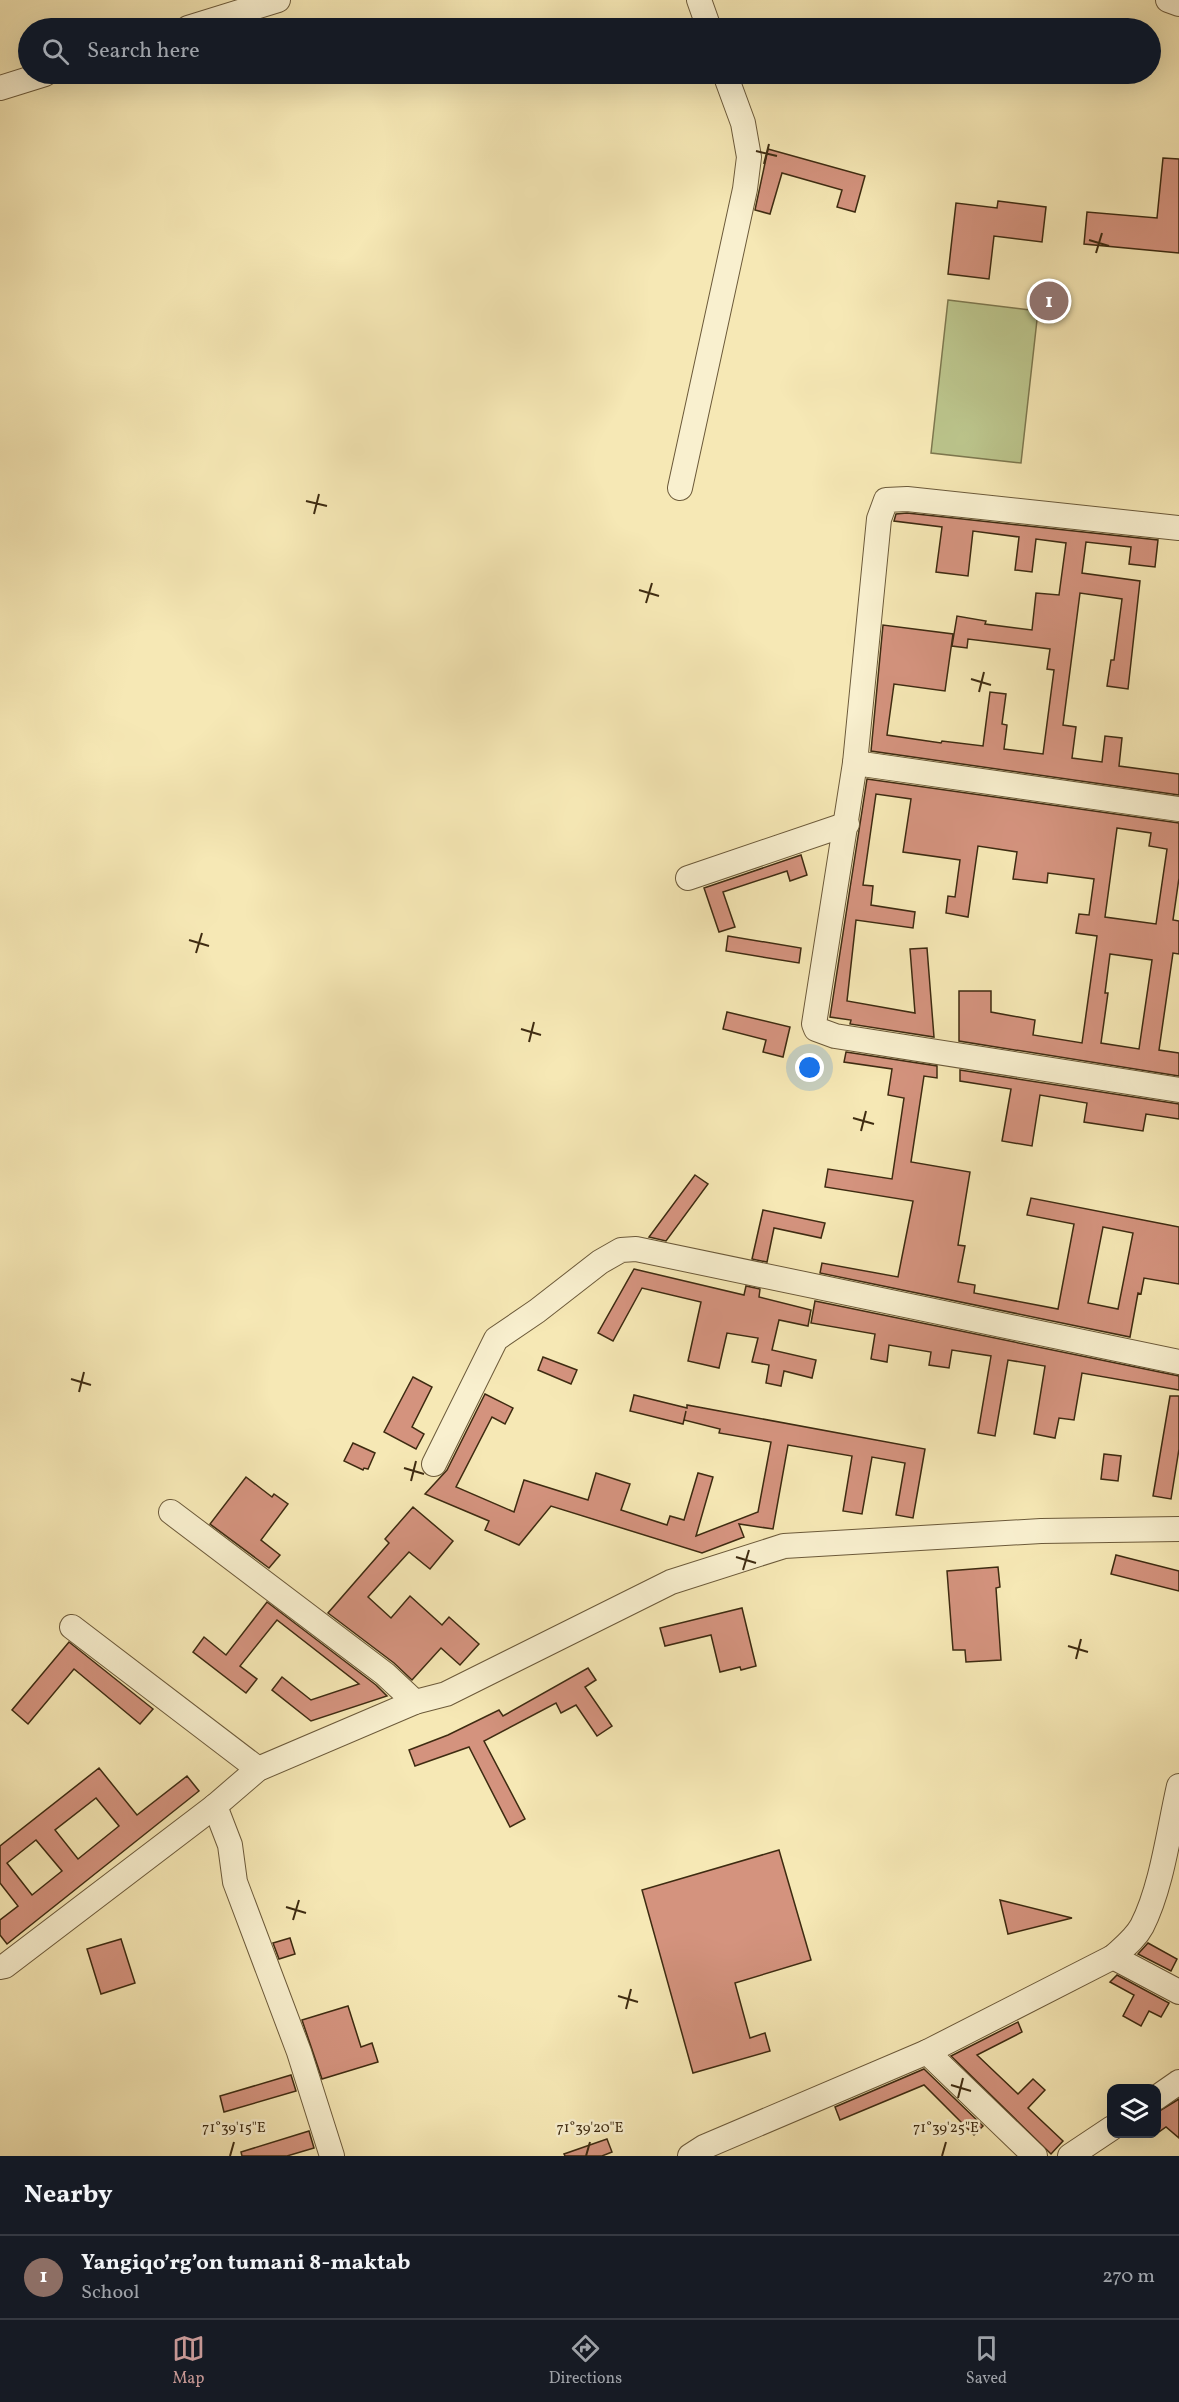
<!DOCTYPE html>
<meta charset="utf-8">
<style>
:root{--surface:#171b24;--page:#242831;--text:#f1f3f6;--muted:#9ea1a6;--line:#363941;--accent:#c59692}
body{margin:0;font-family:Vollkorn,serif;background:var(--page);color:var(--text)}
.controls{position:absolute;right:18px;bottom:18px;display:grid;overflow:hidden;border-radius:12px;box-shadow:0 6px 24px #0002}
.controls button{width:54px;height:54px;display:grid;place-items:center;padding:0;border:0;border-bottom:2px solid var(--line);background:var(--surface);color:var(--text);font:30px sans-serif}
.you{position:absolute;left:810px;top:1068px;width:21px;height:21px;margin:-15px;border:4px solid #fff;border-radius:50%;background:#1a73e8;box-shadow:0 0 0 9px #1a73e833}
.badge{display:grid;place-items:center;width:39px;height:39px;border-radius:50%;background:var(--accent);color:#fff;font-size:20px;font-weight:700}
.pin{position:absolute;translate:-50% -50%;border:3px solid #fff;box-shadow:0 2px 6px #0006}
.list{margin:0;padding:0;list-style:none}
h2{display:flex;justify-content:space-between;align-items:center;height:78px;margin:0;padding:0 24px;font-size:26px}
h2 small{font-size:20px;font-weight:400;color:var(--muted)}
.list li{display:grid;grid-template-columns:39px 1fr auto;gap:18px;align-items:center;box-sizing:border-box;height:84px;padding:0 24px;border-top:2px solid var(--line)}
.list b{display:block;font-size:22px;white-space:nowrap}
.list p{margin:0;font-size:20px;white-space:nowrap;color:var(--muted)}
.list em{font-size:20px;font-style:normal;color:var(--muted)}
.icon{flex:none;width:33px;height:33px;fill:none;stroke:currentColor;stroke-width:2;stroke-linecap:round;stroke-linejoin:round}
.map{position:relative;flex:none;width:1179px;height:2156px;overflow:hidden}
.search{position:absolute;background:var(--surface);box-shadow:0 6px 24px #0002;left:18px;right:18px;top:18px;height:66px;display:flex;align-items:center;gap:15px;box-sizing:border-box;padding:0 21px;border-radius:33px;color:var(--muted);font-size:22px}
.sheet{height:162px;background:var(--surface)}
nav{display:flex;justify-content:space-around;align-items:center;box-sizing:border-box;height:84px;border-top:2px solid var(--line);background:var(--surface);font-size:16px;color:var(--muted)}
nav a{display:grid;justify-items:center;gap:3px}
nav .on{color:var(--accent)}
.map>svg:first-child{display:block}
</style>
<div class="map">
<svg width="1179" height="2156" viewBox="0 0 1179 2156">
<rect width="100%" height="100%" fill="#f6e8b5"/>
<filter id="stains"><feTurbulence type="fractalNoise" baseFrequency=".00333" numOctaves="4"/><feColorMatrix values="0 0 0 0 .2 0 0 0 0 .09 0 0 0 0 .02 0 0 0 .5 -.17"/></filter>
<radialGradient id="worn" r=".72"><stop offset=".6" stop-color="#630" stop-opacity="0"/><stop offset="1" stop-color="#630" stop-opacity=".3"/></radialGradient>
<path fill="#bcc68d" stroke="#7d784f" stroke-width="1.5" d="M948 300 1038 311 1021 463 931 453Z"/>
<g fill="#d4937e" stroke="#3e2b11" stroke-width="1.5" fill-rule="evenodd">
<path d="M768 149 865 176 855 212 837 207 842 190 782 173 770 214 755 210Z"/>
<path d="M1163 158 1179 159V253L1084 244 1087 212 1157 218Z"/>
<path d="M998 201 1046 207 1042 242 994 236 989 279 948 274 956 203 997 208Z"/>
<path d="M907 513 1158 540 1155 567 1129 564 1131 547 1086 542 1082 573 1140 581 1128 689 1107 686 1111 660H1114L1122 599 1080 593 1063 725 1076 727 1072 758 1102 762 1105 736 1122 738 1119 766 1179 774V795L871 751 883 625 953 634 945 691 894 684 887 735 941 743 942 741 983 746 990 692 1006 694 1002 724 1007 725 1004 749 1043 754 1054 670 1047 669 1050 649 968 639 967 648 952 646 957 616 986 621 985 624 1032 630 1036 593 1059 595 1066 543 1036 539 1032 572 1015 570 1019 537 973 531 968 576 936 572 942 527 894 521 896 514Z"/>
<path d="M867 779 1179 823V878L1173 920 1179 921V954L1173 953 1159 1050 1179 1053V1076L959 1041V991H991V1012L1035 1020 1033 1035 1082 1043 1097 936 1076 933 1079 914 1089 915 1094 879 1048 873 1047 883 1013 879 1017 852 978 846 968 917 946 913 948 896 955 897 960 860 903 852 911 799 876 794 863 885 873 886 871 905 915 912 913 928 856 920 847 1001 915 1013 910 949 927 948 934 1037 850 1024 851 1020 830 1017ZM1117 828 1151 833 1149 846 1167 849 1156 924 1105 917ZM1110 954 1152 960 1139 1049 1101 1043 1108 993H1105Z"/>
<path d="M801 855 807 875 790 881 787 871 723 892 735 927 719 932 704 888Z"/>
<path d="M728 936 801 948 799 963 726 951Z"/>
<path d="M727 1012 790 1027 783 1057 763 1052 766 1040 723 1029Z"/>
<path d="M846 1052 937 1066V1078L924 1076 911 1162 970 1172 958 1245 965 1246 958 1282 975 1285 974 1293 1058 1309 1074 1224 1027 1215 1031 1198 1179 1227V1284L1144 1278 1141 1294 1138 1293 1130 1337 820 1273 822 1263 898 1277 913 1201 825 1187 828 1169 892 1179 904 1098 888 1095 892 1069 844 1062ZM1103 1227 1133 1233 1118 1309 1088 1303Z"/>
<path d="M960 1070 1179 1104V1119L1146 1114 1143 1131 1084 1122 1087 1103 1040 1095 1032 1146 1002 1141 1011 1089 960 1081Z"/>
<path d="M695 1175 708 1184 666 1241 649 1237Z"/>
<path d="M763 1210 825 1223 821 1238 774 1228 767 1262 752 1259Z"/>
<path d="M634 1269 744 1295 746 1286 760 1289 759 1297 811 1310 808 1326 779 1320 772 1350 816 1360 812 1378 784 1371 781 1386 766 1383 769 1365 752 1362 758 1338 727 1333 719 1368 688 1361 701 1302 642 1288 613 1341 598 1333Z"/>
<path d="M815 1301 1179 1376V1390L1082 1373 1074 1420 1059 1418 1055 1438 1034 1434 1045 1366 1008 1360 995 1436 978 1433 991 1356 952 1350 949 1368 929 1365 931 1352 889 1345 887 1362 871 1359 875 1334 811 1323Z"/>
<path d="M543 1357 577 1370 571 1384 538 1370Z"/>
<path d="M413 1377 432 1387 412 1427 424 1434 416 1449 384 1432Z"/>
<path d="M485 1394 513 1408 505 1424 492 1417 456 1487 514 1512 524 1480 588 1500 596 1473 630 1484 621 1510 667 1525 670 1516 684 1520 698 1473 713 1477 696 1536 758 1512 771 1442 719 1433 720 1429 684 1420 686 1411 683 1424 630 1411 634 1395 687 1408V1405L925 1449 913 1518 896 1515 905 1463 872 1457 862 1514 843 1511 852 1456 788 1445 773 1529 739 1524 744 1537 702 1553 551 1506 519 1545 485 1530 489 1521 425 1494 447 1470Z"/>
<path d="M1170 1396H1179V1449L1171 1499 1153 1496Z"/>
<path d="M353 1443 375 1453 368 1469 364 1468 363 1470 344 1461Z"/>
<path d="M1104 1454 1121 1456 1118 1481 1101 1479Z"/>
<path d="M246 1477 272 1497 274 1494 288 1504 261 1540 280 1555 269 1568 210 1524Z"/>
<path d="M413 1507 453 1541 430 1569 409 1552 368 1597 391 1618 410 1596 442 1625 449 1617 479 1644 460 1665 441 1648 412 1680 394 1663 328 1613 389 1543 385 1539Z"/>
<path d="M1116 1555 1179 1571V1591L1111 1574Z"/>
<path d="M998 1567 1000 1587 996 1588 1001 1660 966 1662 965 1650H953L947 1571Z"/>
<path d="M267 1602 376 1685 387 1696 311 1721 272 1690 282 1677 311 1700 359 1684 277 1620 240 1666 257 1679 246 1693 193 1652 204 1637 226 1655Z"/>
<path d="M742 1608 756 1666 741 1670 740 1667 720 1672 711 1635 665 1646 660 1628Z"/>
<path d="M69 1642 153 1709 140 1724 74 1669 28 1724 12 1710Z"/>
<path d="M588 1668 596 1680 585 1687 612 1726 597 1736 576 1705 561 1713 556 1703 484 1741 525 1819 510 1827 469 1747 415 1766 409 1750 448 1735 499 1710 503 1716Z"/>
<path d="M99 1768 137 1815 187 1776 199 1791 7 1944 0 1935V1920L18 1906 0 1883V1846ZM96 1798 119 1826 78 1859 55 1830ZM36 1840 62 1871 32 1895 7 1863Z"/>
<path d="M779 1850 811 1960 735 1983 750 2038 765 2033 770 2051 693 2073 642 1890Z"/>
<path d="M1000 1900 1072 1918 1008 1934Z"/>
<path d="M290 1938 295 1954 279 1959 273 1943Z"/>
<path d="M121 1939 135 1983 101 1994 87 1949Z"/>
<path d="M1148 1943 1177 1959 1171 1971 1138 1954Z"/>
<path d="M1117 1975 1169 2003 1161 2017 1149 2011 1141 2026 1123 2016 1134 1995 1110 1982Z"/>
<path d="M348 2006 361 2047 372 2043 378 2062 322 2079 302 2020Z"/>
<path d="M1018 2022 1022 2032 977 2055 1018 2094 1033 2079 1045 2090 1028 2108 1063 2141 1051 2154 951 2056Z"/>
<path d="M924 2069 983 2126 974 2135 924 2085 840 2120 835 2107Z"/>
<path d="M291 2075 296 2091 224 2112 220 2096Z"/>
<path d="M1179 2099V2138L1166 2127 1156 2134V2113Z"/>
<path d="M309 2131 314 2148 287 2156H242L241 2152Z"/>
<path d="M607 2139 612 2152 602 2156H565L564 2154Z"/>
</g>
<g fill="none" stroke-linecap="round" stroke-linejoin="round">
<g stroke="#6c5a3a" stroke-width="26">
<g id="minor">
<path d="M699 0 709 28"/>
<path d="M1168 0 1179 4"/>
<path d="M188 28 278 0"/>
<path d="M0 88 45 74"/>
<path d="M680 488 745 189 749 157 743 123 725 74"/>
<path d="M1179 528 907 499 886 500 879 519 855 763 814 1024 816 1029 835 1036 1179 1090"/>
<path d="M855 763 1179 809"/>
<path d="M688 878 847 824"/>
<path d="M434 1464 496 1339 537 1311 600 1262 621 1250 636 1249 1179 1362"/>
<path d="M171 1512 385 1674 415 1702"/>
<path d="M72 1627 258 1769"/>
<path d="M215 1806 230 1845 235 1882 299 2052 332 2156"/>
<path d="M1113 1957 1179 1992"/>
<path d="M0 1967 5 1966 215 1806 258 1769 415 1702 446 1694 671 1582 784 1546 1041 1531 1179 1529"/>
<path d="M927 2052 1035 2156"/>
<path d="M1156 2098 1179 2082"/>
<path d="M690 2156 704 2147 927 2052 1113 1957C1124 1947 1135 1939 1142 1926 1162 1887 1169 1829 1179 1786"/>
<path d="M1070 2156 1112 2128"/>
</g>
</g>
<use href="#minor" stroke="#f9f0cf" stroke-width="24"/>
</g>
<path fill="none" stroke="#3e2b11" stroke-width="2" d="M756 151 777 156M764 164 769 144M1089 240 1109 246M1096 253 1102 233M306 501 327 506M314 514 319 494M639 590 659 596M646 603 652 583M971 679 991 685M979 692 984 672M189 940 209 946M196 953 202 933M521 1029 541 1035M529 1042 534 1022M853 1118 874 1124M861 1131 866 1111M71 1379 91 1385M79 1392 84 1372M404 1468 424 1474M411 1481 416 1461M736 1557 756 1563M743 1570 749 1550M1068 1646 1088 1652M1076 1659 1081 1639M286 1907 306 1913M293 1920 299 1900M618 1996 638 2002M626 2009 631 1989M951 2085 971 2091M958 2098 963 2078M230 2156 234 2142M586 2156 590 2142M942 2156 946 2142"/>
<g font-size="15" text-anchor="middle" fill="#3e2b11" stroke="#f9f0cf" stroke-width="5" stroke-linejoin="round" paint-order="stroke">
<text x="234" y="2132">71°39'15"E</text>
<text x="590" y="2132">71°39'20"E</text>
<text x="946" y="2132">71°39'25"E</text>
</g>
<rect width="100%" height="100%" filter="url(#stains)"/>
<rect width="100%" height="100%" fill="url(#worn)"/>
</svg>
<div class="controls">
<button><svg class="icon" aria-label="layers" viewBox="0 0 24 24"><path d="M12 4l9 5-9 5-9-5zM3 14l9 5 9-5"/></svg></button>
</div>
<div class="you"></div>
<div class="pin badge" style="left:1049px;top:301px;background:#8d6e63">1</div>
<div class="search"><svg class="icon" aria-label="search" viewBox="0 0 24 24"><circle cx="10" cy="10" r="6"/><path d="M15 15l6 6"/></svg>Search here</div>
</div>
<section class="sheet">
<h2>Nearby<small></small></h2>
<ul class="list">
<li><span class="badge" style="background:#8d6e63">1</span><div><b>Yangiqo’rg’on tumani 8-maktab</b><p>School</p></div><em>270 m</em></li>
</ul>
</section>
<nav>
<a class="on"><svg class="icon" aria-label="map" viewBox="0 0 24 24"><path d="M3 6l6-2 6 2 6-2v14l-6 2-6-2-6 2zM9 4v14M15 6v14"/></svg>Map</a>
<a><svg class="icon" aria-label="directions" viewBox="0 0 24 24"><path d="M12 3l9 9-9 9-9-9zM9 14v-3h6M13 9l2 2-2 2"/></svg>Directions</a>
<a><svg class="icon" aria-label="saved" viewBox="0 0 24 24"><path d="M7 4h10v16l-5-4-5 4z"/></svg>Saved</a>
</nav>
